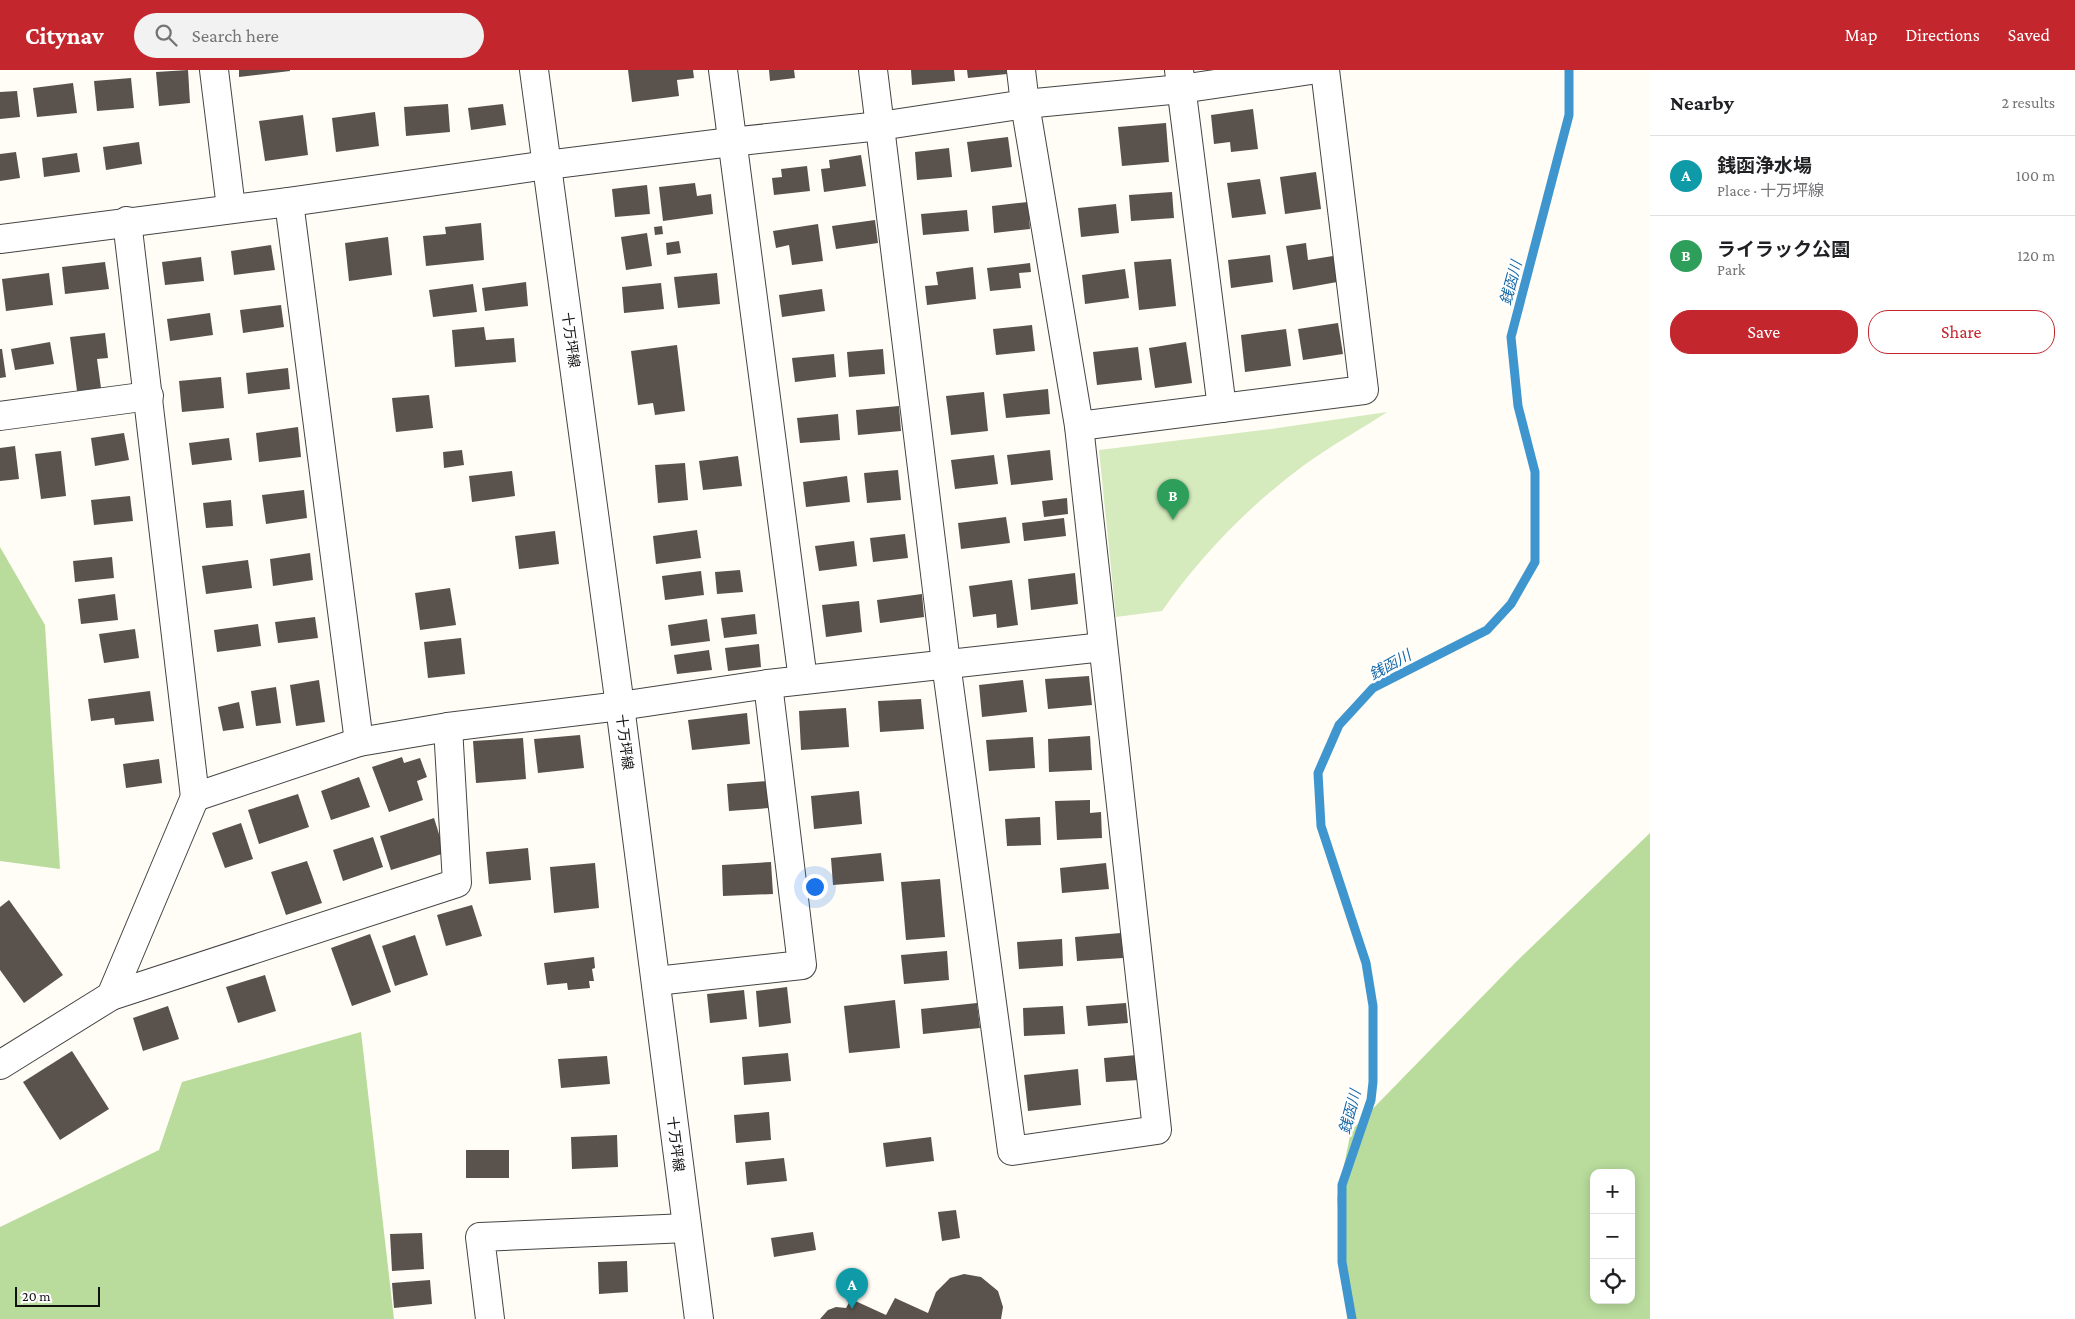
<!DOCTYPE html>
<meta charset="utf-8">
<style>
:root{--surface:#fff;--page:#f2f2f2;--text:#202124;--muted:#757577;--line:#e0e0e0;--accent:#c4262e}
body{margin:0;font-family:"Crimson Pro","Noto Sans JP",serif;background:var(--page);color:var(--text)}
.controls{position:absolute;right:15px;bottom:15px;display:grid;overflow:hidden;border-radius:10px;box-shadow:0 2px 12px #0003}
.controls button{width:45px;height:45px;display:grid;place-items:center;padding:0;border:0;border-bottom:1px solid var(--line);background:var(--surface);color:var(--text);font:25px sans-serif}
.scale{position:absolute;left:15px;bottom:12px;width:85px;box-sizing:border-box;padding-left:5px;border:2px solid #111;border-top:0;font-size:14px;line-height:18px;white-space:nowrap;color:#111;-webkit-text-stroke:4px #fff;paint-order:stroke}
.you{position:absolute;left:814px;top:816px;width:18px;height:18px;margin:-12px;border:4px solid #fff;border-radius:50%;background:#1a73e8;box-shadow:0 0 0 8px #1a73e833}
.badge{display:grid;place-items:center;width:32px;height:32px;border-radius:50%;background:var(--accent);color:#fff;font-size:16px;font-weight:700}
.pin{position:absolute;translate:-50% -41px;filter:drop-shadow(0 1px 2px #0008)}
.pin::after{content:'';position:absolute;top:26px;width:18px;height:15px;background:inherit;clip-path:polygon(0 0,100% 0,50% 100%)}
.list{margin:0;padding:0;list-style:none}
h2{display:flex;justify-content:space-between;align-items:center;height:65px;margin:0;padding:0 20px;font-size:21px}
h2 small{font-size:16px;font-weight:400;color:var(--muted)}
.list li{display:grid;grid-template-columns:32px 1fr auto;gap:15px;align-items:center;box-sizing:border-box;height:80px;padding:0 20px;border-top:1px solid var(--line)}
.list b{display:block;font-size:19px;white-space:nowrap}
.list p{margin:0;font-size:16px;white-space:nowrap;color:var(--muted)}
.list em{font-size:16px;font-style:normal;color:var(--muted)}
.actions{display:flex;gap:10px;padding:15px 20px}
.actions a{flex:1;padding:11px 0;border:1px solid var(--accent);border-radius:20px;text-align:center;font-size:18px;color:var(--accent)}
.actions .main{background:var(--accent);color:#fff}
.icon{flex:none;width:28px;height:28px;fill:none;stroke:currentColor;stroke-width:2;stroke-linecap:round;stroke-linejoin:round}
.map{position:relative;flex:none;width:1650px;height:1249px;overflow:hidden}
header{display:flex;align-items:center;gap:30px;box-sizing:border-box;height:70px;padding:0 25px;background:var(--accent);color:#fff}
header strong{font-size:24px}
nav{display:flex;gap:28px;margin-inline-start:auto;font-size:18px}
.search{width:350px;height:45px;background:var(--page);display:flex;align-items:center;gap:12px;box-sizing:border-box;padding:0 18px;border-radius:28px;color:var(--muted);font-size:19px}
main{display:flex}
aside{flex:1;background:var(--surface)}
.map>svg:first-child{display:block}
</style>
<header>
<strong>Citynav</strong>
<div class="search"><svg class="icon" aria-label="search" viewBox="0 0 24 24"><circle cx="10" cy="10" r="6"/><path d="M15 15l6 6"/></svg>Search here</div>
<nav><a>Map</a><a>Directions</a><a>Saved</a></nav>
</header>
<main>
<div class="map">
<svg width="1650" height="1249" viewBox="0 0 1650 1249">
<rect width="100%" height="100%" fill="#fffdf5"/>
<path fill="#d5ebbd" d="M1387 342C1360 360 1330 376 1303 396 1249 436 1201 485 1162 541L1116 547 1099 380 1271 359Z"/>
<g fill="#b9dc9c" fill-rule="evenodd">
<path d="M0 477 45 555 60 799 0 791Z"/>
<path d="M1650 763V1249H1350L1337 1129 1351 1061 1516 892ZM1594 1103H1631V1230H1594Z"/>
<path d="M361 962 394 1249H0V1157L159 1080 182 1012Z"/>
</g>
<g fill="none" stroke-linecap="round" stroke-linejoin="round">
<path stroke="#3f96cf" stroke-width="9" d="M1352 1249 1342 1192V1115L1371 1030 1373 1012V936L1366 893 1321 756 1318 703 1339 655 1373 618 1487 560 1511 534 1535 492V402L1518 336 1511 267 1569 45V0"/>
</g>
<g fill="#5a524d">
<path d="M188 0 190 33 159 36 156 2Z"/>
<path d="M239 0H290V1L239 7Z"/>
<path d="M628 0H693L694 8 677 10 679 26 632 32Z"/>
<path d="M769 0H794L795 8 770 11Z"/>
<path d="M911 0H954L955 11 912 15Z"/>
<path d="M967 0H1006L1007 4 968 8Z"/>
<path d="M131 8 134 38 97 41 94 11Z"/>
<path d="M73 13 77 43 37 47 33 18Z"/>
<path d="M17 21 20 47 0 49V22Z"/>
<path d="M448 34 450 62 406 66 404 37Z"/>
<path d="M503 34 506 55 471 60 468 38Z"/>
<path d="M1253 39 1258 79 1231 82 1230 72 1214 74 1211 45Z"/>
<path d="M375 42 379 76 336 82 332 48Z"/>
<path d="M303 45 308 85 265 91 259 51Z"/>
<path d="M1166 53 1169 92 1122 96 1118 57Z"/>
<path d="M1008 67 1012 97 971 102 967 72Z"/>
<path d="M139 72 142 94 106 100 103 77Z"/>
<path d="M949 78 952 107 917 110 915 82Z"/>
<path d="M16 82 20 108 0 111V84Z"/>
<path d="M77 83 80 102 44 107 42 88Z"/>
<path d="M861 85 866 116 824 122 821 99 830 98 829 90Z"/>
<path d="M807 96 810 121 774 125 772 108 782 107 781 99Z"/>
<path d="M1316 102 1321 139 1285 144 1280 107Z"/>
<path d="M1260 109 1266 144 1232 148 1227 113Z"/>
<path d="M695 113 697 126 711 124 713 144 663 151 659 117Z"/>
<path d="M647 115 650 144 615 147 612 119Z"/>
<path d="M1172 122 1174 148 1131 151 1129 125Z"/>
<path d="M1028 132 1030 159 994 163 992 136Z"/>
<path d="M1116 134 1119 163 1081 167 1078 138Z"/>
<path d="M967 140 969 161 923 165 921 144Z"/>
<path d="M875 150 878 173 836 179 832 156Z"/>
<path d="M481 153 484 190 426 196 423 166 446 164 445 157Z"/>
<path d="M818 154 823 191 792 195 789 175 776 178 773 161Z"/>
<path d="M662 156 663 164 655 165 654 157Z"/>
<path d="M647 163 652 196 626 200 621 167Z"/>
<path d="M388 167 392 205 349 211 345 173Z"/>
<path d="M679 171 681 183 667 185 666 173Z"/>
<path d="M1306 173 1308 190 1333 186 1337 212 1293 220 1286 176Z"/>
<path d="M271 175 275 200 234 205 231 181Z"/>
<path d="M1270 185 1273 212 1231 218 1228 190Z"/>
<path d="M201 187 204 211 165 215 162 192Z"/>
<path d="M1171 189 1176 236 1139 240 1134 192Z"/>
<path d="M105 192 109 219 65 224 62 197Z"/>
<path d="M1030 193 1031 202 1019 203 1021 218 990 221 987 198Z"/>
<path d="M973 197 976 229 927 235 925 216 938 215 936 202Z"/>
<path d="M1125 199 1129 228 1085 234 1082 205Z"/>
<path d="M49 203 53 235 6 241 2 209Z"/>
<path d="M717 203 720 234 678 238 674 207Z"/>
<path d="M526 212 528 236 485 241 482 218Z"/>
<path d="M661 213 664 239 624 243 622 217Z"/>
<path d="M473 214 477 242 433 247 429 220Z"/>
<path d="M822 219 825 241 782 247 779 225Z"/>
<path d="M281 235 284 257 243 263 240 240Z"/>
<path d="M210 243 213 265 170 271 167 249Z"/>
<path d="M1338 253 1343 284 1303 290 1298 259Z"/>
<path d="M1032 255 1035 281 996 285 993 259Z"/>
<path d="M484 257 486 270 514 268 516 292 455 297 452 260Z"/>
<path d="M1286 259 1291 296 1245 302 1241 265Z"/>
<path d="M105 263 108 288 97 289 101 318 77 321 70 267Z"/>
<path d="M50 272 54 294 15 300 11 279Z"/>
<path d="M1186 272 1192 313 1155 318 1149 278Z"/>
<path d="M677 275 685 341 655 345 653 333 638 335 631 281Z"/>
<path d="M1138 277 1142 310 1097 315 1093 282Z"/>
<path d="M0 279H2L6 307 0 308Z"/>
<path d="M883 279 885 304 849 307 847 282Z"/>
<path d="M834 284 836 307 795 312 792 288Z"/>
<path d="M288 298 290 319 248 324 246 303Z"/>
<path d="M221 307 224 338 182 342 179 311Z"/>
<path d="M1048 319 1050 344 1006 348 1003 324Z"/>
<path d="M984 322 988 361 951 365 946 326Z"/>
<path d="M429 325 433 358 396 362 392 328Z"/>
<path d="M899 336 901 361 858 365 856 340Z"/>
<path d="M838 344 840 370 800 373 797 348Z"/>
<path d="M298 357 301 387 259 392 256 363Z"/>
<path d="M124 363 129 390 95 396 91 368Z"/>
<path d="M229 368 232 390 192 395 189 373Z"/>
<path d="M15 376 19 409 0 411V378Z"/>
<path d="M462 380 464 395 444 398 443 382Z"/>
<path d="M1050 380 1053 410 1011 415 1007 385Z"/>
<path d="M61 381 66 426 41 429 35 384Z"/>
<path d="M994 385 998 414 955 419 951 390Z"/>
<path d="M738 386 742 416 703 420 699 391Z"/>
<path d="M685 393 688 430 658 433 655 395Z"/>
<path d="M898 400 901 430 867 433 864 403Z"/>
<path d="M512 401 515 426 472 432 469 406Z"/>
<path d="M847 406 850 432 806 437 803 412Z"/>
<path d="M304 420 307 448 266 454 262 425Z"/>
<path d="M130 426 133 451 94 455 91 430Z"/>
<path d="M1067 428 1068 444 1044 447 1042 431Z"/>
<path d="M231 430 233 456 206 458 203 433Z"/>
<path d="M1006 447 1010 473 961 479 958 453Z"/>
<path d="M1064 448 1066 466 1024 471 1022 453Z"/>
<path d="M697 460 701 488 656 494 653 466Z"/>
<path d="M555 461 559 494 519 499 515 466Z"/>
<path d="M905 464 908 488 873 492 870 468Z"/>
<path d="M854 471 857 496 819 501 815 476Z"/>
<path d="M310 483 313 510 273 516 270 489Z"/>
<path d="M112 487 114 508 75 512 73 491Z"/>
<path d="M248 490 252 518 206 524 202 496Z"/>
<path d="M740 500 743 522 717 524 715 502Z"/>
<path d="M701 501 704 525 665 530 662 506Z"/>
<path d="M1075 503 1078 534 1031 540 1028 509Z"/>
<path d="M1012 510 1018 555 997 558 996 544 973 547 969 516Z"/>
<path d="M450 518 456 555 420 560 415 523Z"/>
<path d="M115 524 118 550 81 554 78 529Z"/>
<path d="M922 524 924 547 880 553 877 530Z"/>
<path d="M859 531 862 562 826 567 822 535Z"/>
<path d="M755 544 757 564 724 568 721 548Z"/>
<path d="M315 547 318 568 278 573 275 552Z"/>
<path d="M707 549 710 571 671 576 668 555Z"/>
<path d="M258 554 261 576 217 582 214 560Z"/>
<path d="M135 559 139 588 104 593 99 564Z"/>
<path d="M461 568 465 604 428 608 424 572Z"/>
<path d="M759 574 761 597 728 601 725 578Z"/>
<path d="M709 580 712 600 677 604 674 585Z"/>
<path d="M1089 606 1092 635 1048 639 1045 609Z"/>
<path d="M319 610 325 652 296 656 290 615Z"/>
<path d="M1023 610 1027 642 982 647 979 615Z"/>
<path d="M276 617 281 653 256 656 251 621Z"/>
<path d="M150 621 154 651 115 655 114 648 91 651 88 629Z"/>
<path d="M921 629 924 659 880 662 878 631Z"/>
<path d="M239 632 244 658 223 661 218 637Z"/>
<path d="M846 638 849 677 801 680 799 641Z"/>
<path d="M747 643 750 674 692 680 688 650Z"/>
<path d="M580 665 584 698 538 703 534 669Z"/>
<path d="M1090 666 1092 700 1049 702 1048 669Z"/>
<path d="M1033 667 1035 698 989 701 986 670Z"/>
<path d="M523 668 526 709 476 713 473 671Z"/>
<path d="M402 687 404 693 420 688 427 707 417 711 423 730 389 742 372 697Z"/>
<path d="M159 689 162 713 126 718 123 694Z"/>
<path d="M359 707 370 737 331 750 321 721Z"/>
<path d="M767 711 769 738 729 741 727 714Z"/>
<path d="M859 721 862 754 814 759 811 726Z"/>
<path d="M298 724 309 757 259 774 248 740Z"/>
<path d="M1090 730V743L1101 742 1102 768 1057 770 1055 731Z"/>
<path d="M1040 747 1041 775 1007 776 1005 749Z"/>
<path d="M434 748 445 783 391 800 380 766Z"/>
<path d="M241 753 253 789 225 798 212 763Z"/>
<path d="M373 767 383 797 343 811 333 780Z"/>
<path d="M528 778 531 810 489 814 486 782Z"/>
<path d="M881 783 884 811 833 815 831 788Z"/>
<path d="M307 791 322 833 286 845 271 802Z"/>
<path d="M771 792 773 824 723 826 722 795Z"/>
<path d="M595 793 599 838 554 843 550 797Z"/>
<path d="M1106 793 1109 819 1062 823 1060 798Z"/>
<path d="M940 809 945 867 906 870 901 812Z"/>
<path d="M9 830 63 905 24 933 0 900V837Z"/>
<path d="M472 835 482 866 446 876 437 845Z"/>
<path d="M1121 863 1123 888 1077 891 1075 867Z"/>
<path d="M370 864 391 922 352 936 331 878Z"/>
<path d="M415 865 428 905 395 916 382 876Z"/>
<path d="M1062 869 1063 896 1019 899 1017 872Z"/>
<path d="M947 881 949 910 904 914 901 885Z"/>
<path d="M594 887 595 898 592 899 594 911H589L590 918 568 920 567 913 547 915 544 893Z"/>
<path d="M265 905 276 941 238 953 226 917Z"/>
<path d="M787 917 791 953 759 957 756 921Z"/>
<path d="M744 920 747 949 710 953 707 924Z"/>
<path d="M895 930 900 978 849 983 844 936Z"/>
<path d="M977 933 980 958 923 964 921 939Z"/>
<path d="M1126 933 1128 953 1088 956 1086 936Z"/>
<path d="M168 936 179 969 143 981 133 948Z"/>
<path d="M1063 936 1065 964 1024 966 1023 938Z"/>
<path d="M72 981 109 1039 60 1070 23 1012Z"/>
<path d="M788 983 791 1011 744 1015 742 987Z"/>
<path d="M1137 985 1139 1010 1106 1012 1104 988Z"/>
<path d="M607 986 610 1014 561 1018 558 989Z"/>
<path d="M1078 999 1081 1035 1028 1041 1024 1005Z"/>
<path d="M769 1042 771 1070 736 1073 734 1045Z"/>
<path d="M617 1065 618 1097 572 1099 571 1067Z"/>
<path d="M931 1067 934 1091 886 1097 883 1073Z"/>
<rect x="466" y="1080" width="43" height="28"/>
<path d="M784 1088 787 1111 747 1115 745 1092Z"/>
<path d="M956 1140 960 1168 942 1171 938 1142Z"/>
<path d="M813 1162 816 1180 774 1187 771 1168Z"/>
<path d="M422 1163 424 1199 392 1201 390 1164Z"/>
<path d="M627 1191 628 1222 599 1224 598 1192Z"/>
<path d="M964 1204 981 1207 998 1221 1003 1237 1001 1249H820L828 1240 836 1237 846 1238 851 1229 886 1245 895 1228 928 1243 936 1222 950 1208Z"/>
<path d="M430 1210 432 1234 394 1238 392 1213Z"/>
</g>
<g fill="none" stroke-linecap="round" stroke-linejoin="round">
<g stroke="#444" stroke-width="30">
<g id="minor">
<path d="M214 0 231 138"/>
<path d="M723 0 803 610"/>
<path d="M873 0 946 593 1012 1081 1157 1060 1079 356 1025 34 1021 0"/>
<path d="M1179 0 1222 338"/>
<path d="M547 95 731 72 880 56 1025 34 1181 19 1311 0"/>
<path d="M289 132 359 672"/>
<path d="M127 151 195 727 359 672 448 657 620 636 768 614 1103 577"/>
<path d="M0 346 149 326"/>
<path d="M1079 356 1364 320 1325 0"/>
<path d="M656 911 802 895 768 614"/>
<path d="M111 926 195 727"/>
<path d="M0 995 111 926 457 813 448 657"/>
<path d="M490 1249 480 1167 687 1158"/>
</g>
</g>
<g stroke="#444" stroke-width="30">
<g id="tertiary">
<path d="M534 0 620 636 699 1249"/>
<path d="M0 169 289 132 547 95"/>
</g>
</g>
<use href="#minor" stroke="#fff" stroke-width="28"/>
<use href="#tertiary" stroke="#fff" stroke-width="28"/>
</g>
<g text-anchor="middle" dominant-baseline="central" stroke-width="5" stroke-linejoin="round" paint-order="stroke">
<g font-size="14" fill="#111" stroke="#fff">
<text transform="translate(571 270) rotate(82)">十万坪線</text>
<text transform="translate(625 672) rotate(83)">十万坪線</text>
<text transform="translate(676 1074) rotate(83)">十万坪線</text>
</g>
<g font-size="15" font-style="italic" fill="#1768a6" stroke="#fff">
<text transform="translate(1511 213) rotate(-75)">銭函川</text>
<text transform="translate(1390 595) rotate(-29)">銭函川</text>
<text transform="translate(1350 1042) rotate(-75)">銭函川</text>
</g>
</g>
</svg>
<div class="controls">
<button>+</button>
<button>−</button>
<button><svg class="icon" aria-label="locate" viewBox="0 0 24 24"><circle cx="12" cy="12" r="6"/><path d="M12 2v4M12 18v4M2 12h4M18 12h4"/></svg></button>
</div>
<div class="scale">20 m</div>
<div class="you"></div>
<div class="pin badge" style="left:852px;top:1239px;background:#0f9aa8">A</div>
<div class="pin badge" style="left:1173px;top:450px;background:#2e9e5b">B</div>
</div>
<aside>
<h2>Nearby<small>2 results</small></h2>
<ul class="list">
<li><span class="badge" style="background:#0f9aa8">A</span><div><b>銭函浄水場</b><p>Place · 十万坪線</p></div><em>100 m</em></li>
<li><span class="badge" style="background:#2e9e5b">B</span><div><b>ライラック公園</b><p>Park</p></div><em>120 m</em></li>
</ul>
<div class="actions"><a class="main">Save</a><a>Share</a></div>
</aside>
</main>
